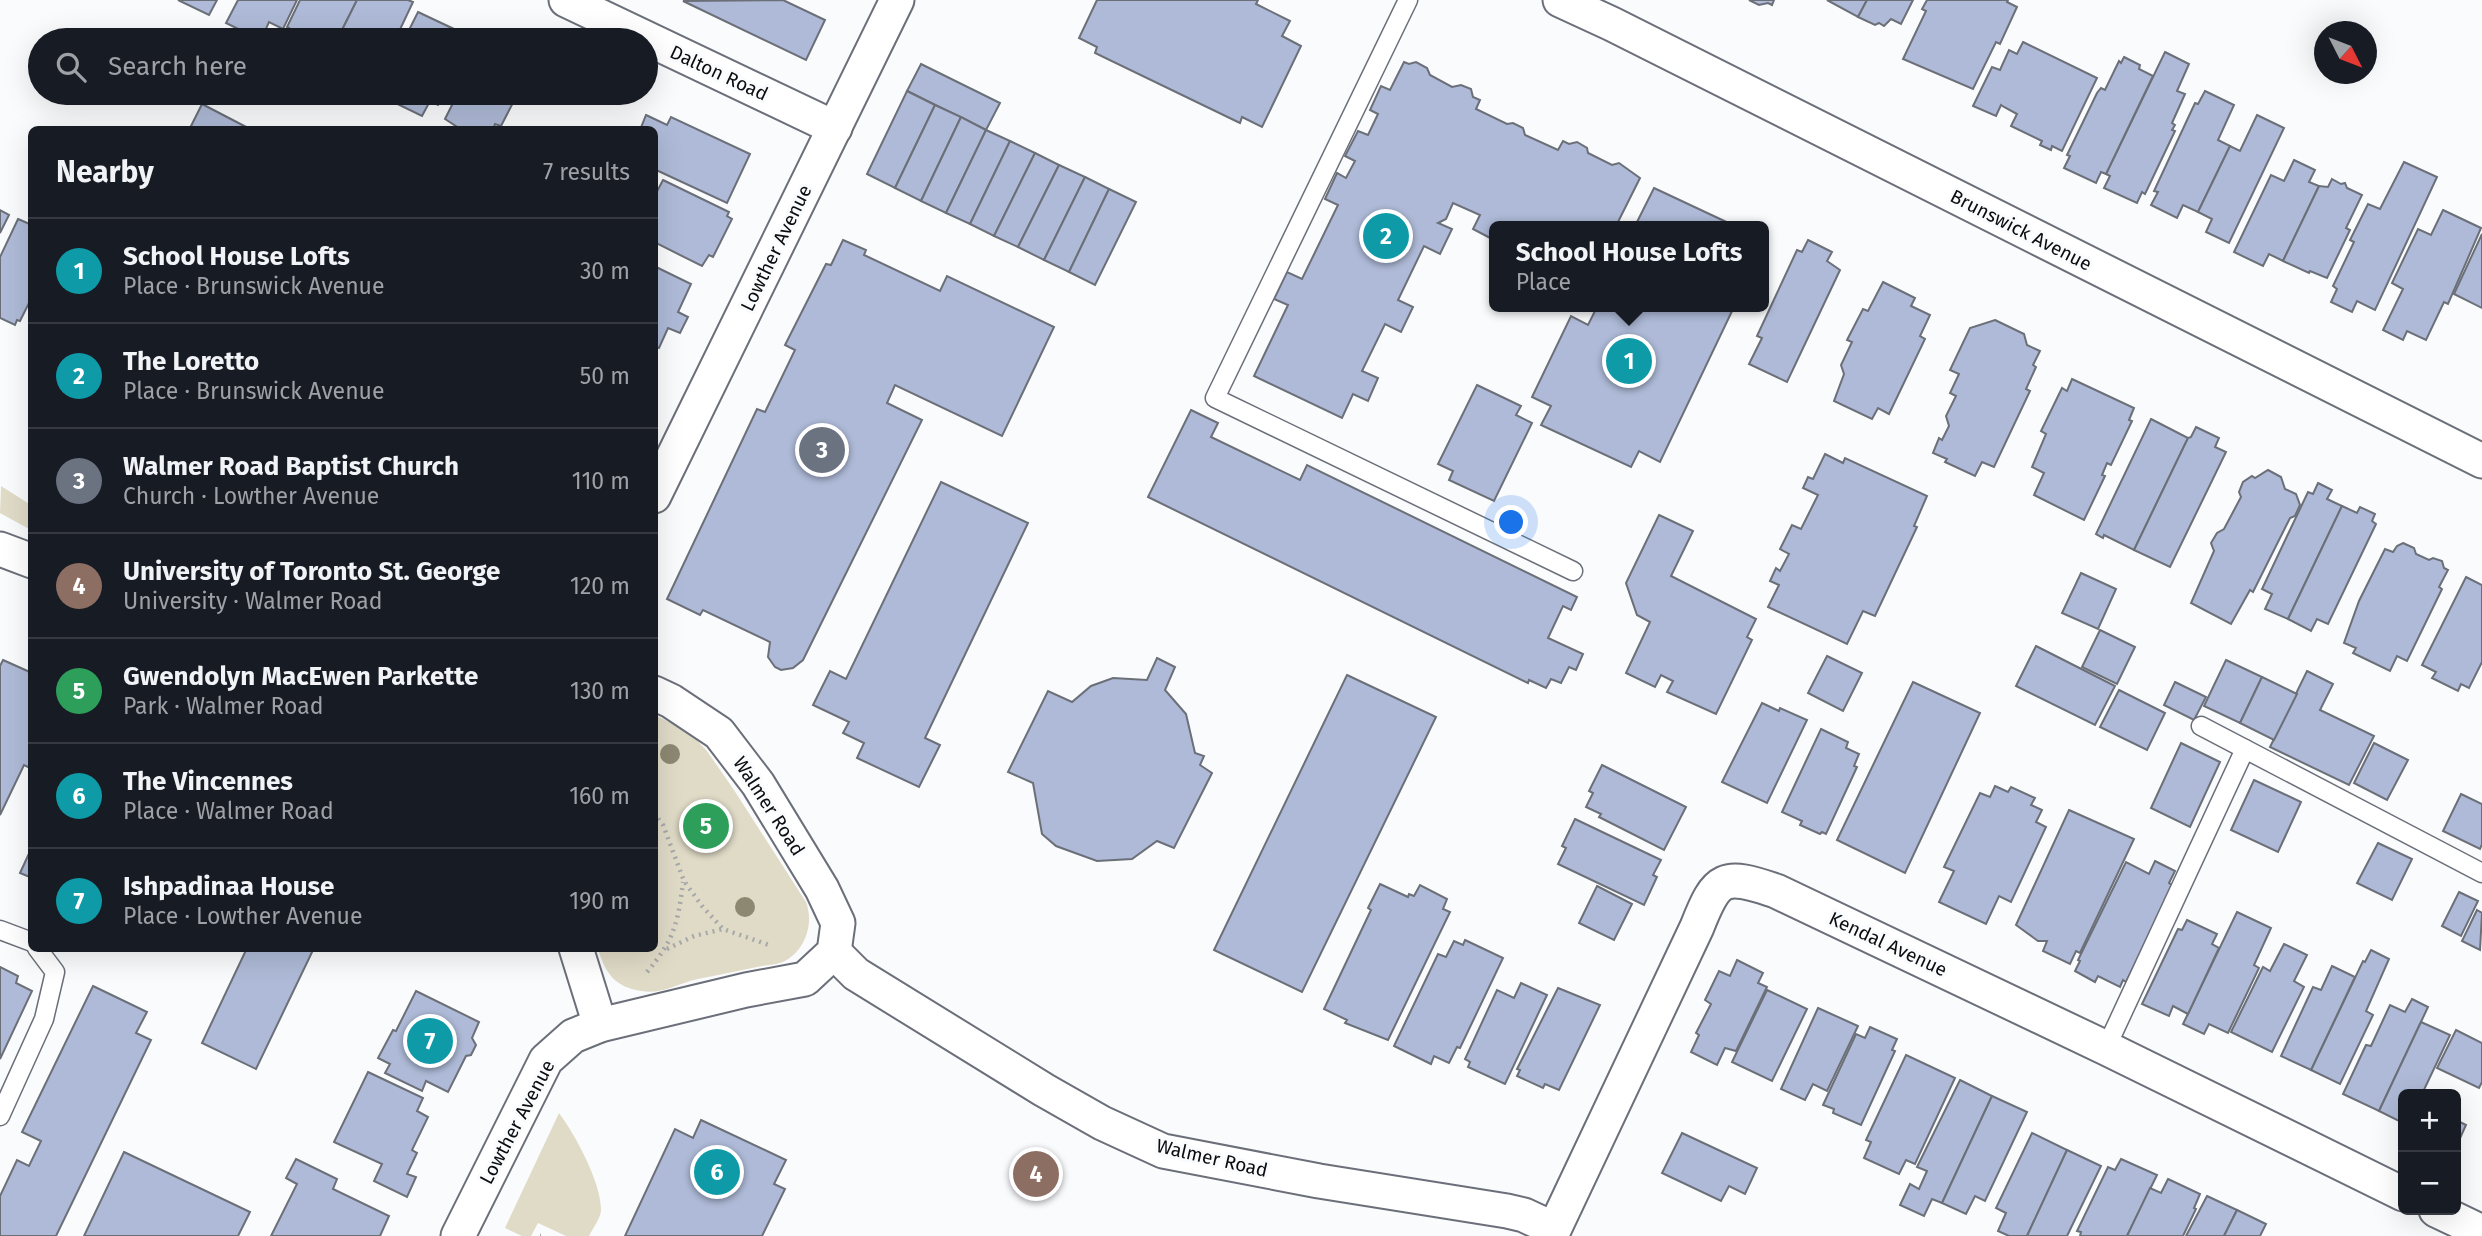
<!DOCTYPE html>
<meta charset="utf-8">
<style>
:root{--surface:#171b24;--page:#242831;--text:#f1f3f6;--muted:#9ea1a6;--line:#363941;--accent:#8c9099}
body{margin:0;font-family:"Fira Sans",sans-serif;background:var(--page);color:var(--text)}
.controls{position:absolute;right:21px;bottom:21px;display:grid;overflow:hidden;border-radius:10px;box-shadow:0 7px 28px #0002}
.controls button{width:63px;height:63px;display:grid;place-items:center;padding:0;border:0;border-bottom:2px solid var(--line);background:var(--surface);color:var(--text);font:35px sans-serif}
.compass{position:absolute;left:2314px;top:21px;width:63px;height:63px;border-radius:50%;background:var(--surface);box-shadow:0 7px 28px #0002;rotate:132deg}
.you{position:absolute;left:1512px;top:523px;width:24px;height:24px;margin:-18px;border:5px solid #fff;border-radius:50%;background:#1a73e8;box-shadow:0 0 0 10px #1a73e833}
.badge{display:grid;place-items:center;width:46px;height:46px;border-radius:50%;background:var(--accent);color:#fff;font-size:23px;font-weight:700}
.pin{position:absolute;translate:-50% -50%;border:4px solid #fff;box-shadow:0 2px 7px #0006}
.popup{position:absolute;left:1489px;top:221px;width:280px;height:91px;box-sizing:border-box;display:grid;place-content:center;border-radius:10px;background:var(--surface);filter:drop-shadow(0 2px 5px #0005);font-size:23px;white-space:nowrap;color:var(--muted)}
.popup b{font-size:26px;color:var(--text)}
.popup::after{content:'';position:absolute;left:50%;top:100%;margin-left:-14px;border:14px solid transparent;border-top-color:var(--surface)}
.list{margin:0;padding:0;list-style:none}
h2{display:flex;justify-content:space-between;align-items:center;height:91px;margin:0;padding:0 28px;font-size:30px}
h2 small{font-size:23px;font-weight:400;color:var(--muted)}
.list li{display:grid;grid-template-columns:46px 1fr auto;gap:21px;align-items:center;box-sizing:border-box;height:105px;padding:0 28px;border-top:2px solid var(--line)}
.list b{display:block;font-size:26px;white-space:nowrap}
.list p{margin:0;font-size:23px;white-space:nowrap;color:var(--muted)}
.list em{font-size:23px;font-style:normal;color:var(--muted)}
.icon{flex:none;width:38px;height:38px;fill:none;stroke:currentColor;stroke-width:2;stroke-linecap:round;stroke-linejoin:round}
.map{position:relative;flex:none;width:2482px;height:1236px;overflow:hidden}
.search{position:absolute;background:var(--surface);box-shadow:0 7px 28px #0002;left:28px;top:28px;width:630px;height:77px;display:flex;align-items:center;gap:18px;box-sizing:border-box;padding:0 24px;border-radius:38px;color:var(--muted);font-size:26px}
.panel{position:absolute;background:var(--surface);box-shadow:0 7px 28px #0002;left:28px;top:126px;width:630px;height:826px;border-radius:10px}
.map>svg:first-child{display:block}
</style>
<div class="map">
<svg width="2482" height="1236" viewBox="0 0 2482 1236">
<rect width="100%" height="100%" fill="#fafbfd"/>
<g fill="#e0dbc7">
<path d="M1 486 31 505V530L0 513Z"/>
<path d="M655 715 689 732 707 751 734 790 806 902C814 923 806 951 783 962 778 964 769 965 762 966 741 970 720 975 698 979 679 983 661 995 641 991 614 987 605 972 598 949L654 948Z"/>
<path d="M559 1113C575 1134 602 1184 601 1211 600 1219 593 1228 589 1236H566L538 1223 531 1236H522L505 1228Z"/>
</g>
<g fill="#aebad7" stroke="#6b6f78" stroke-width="2">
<path d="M178 0H217L209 15Z"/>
<path d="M238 0H297L283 29 269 22 261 40 226 23Z"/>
<path d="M300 0H357L337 40H290L285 38 289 28 287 27Z"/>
<path d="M357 0H408L413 2 395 40H337Z"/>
<path d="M783 0 825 20 806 60 683 1Z"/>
<path d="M1097 0H1258L1256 4 1290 21 1282 36 1301 46 1262 127 1242 117 1240 123 1095 53 1097 47 1079 38Z"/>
<path d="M1749 0H1774L1772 5 1768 3 1759 5Z"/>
<path d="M1827 0H1867L1858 17Z"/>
<path d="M1867 0H1913L1901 24 1891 19 1884 26 1879 23 1875 25 1858 17Z"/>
<path d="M1927 0H2008L2007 2 2017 7 2000 44 1996 42 1973 89 1903 59 1926 11 1922 9Z"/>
<path d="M418 12 471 37 469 40H404Z"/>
<path d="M2023 42 2097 78 2062 151 2052 146 2051 150 2040 145 2042 141 2011 126 2017 114 2004 107 2001 105 1996 116 1973 106 1992 67 2000 70 2009 50 2017 54Z"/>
<path d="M2165 52 2189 64 2177 91 2185 94 2172 123 2175 125 2172 130 2175 131 2145 194 2142 192 2137 203 2104 188 2110 176 2106 174Z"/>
<path d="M2124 57 2140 65 2139 69 2153 76 2106 174 2101 172 2096 183 2064 168 2070 156 2067 155 2097 93 2101 88 2105 90 2119 61 2121 63Z"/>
<path d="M1404 62 1409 64 1416 62 1427 68 1430 75 1452 87 1461 85 1471 89 1473 97 1480 100 1476 109 1507 124 1513 123 1523 128 1525 135 1558 150 1563 141 1569 144 1577 142 1587 148 1588 153 1612 165 1619 163 1640 178 1616 226H1494V240L1473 229 1480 215 1453 203 1446 219 1438 223 1452 229 1440 254 1424 246 1398 300 1413 307 1401 332 1385 324 1362 371 1378 378 1368 401 1353 394 1342 418 1254 376 1288 305 1274 299 1287 272 1302 279 1338 205 1325 199 1337 173 1346 178 1355 161 1345 156 1358 131 1368 135 1378 114 1370 110 1381 86 1390 90Z"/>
<path d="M921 64 1000 103 986 130 907 91Z"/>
<path d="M907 91 935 105 895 188 867 174Z"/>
<path d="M2205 91 2234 105 2218 140 2230 146 2198 212 2183 205 2177 218 2151 205 2158 192 2154 191 2195 103 2198 104Z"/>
<path d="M385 93H444L438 105 430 101 422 116 383 97Z"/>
<path d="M458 93H518L501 126 495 124 493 130H462L445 119Z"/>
<path d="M202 104 252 130H189Z"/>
<path d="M935 105 961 117 921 201 895 188Z"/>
<path d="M646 115 667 125 671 117 750 154 727 203 654 169V130H640Z"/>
<path d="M2257 115 2284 128 2229 243 2206 232 2212 219 2198 212 2230 146 2240 151Z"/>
<path d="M961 117 986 130 946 213 921 201Z"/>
<path d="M986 130 1010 141 970 224 946 213Z"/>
<path d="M1010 141 1035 153 994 236 970 224Z"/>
<path d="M1035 153 1059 165 1018 247 994 236Z"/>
<path d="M2294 160 2315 170 2309 182 2319 186 2283 261 2269 254 2263 266 2234 252 2271 175 2284 181Z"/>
<path d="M2404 162 2437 177 2375 310 2357 301 2352 312 2331 302 2337 289 2333 286 2354 242 2350 240 2368 204 2380 209Z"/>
<path d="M1059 165 1085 177 1044 260 1018 247Z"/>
<path d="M1085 177 1109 189 1069 272 1044 260Z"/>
<path d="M2332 179 2341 184 2345 183 2347 188 2362 195 2346 228 2350 230 2327 278 2310 271 2309 273 2283 261 2319 186 2328 187Z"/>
<path d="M663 180 729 212 727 216 732 219 713 257 709 255 702 266 654 242V197Z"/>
<path d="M1654 188 1735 226H1635Z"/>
<path d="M1109 189 1136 202 1095 285 1069 272Z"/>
<path d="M0 210 9 215 0 233Z"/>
<path d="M2443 210 2481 228 2448 304 2444 302 2426 340 2407 331 2403 340 2383 330 2403 289 2392 283 2418 229 2431 235Z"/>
<path d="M18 219 32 225V297L20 321 17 320 15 325 0 318V257Z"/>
<path d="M2482 234V308L2454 294Z"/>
<path d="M843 240 866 250 864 255 940 291 947 276 1054 327 1002 436 895 385 887 403 922 420 803 660 793 668 781 670 775 667 768 657 770 642 703 610 700 615 667 599 757 409 765 412 795 350 785 345 826 264 831 265Z"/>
<path d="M1808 240 1832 252 1827 261 1840 270 1787 382 1749 364 1762 338 1757 336 1797 250 1802 252Z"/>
<path d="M654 266 691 284 678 312 688 317 680 333 668 328 659 348 654 346Z"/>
<path d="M1883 282 1915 298 1911 306 1930 315 1920 336 1925 339 1889 414 1878 408 1872 419 1834 401 1844 374 1841 365 1852 342 1847 340 1863 309 1868 311Z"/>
<path d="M1597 307H1734L1660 462 1639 451 1631 467 1541 425 1551 406 1532 397 1571 316 1588 325Z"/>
<path d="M1995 320 2024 334 2027 345 2040 351 2033 365 2036 367 2026 389 2030 391 1994 467 1982 462 1975 476 1945 462 1947 459 1933 453 1939 438 1942 440 1949 426 1946 416 1956 396 1950 393 1959 374 1950 370 1970 328Z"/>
<path d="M2072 379 2134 408 2129 420 2132 421 2111 465 2107 463 2102 475 2105 476 2084 520 2034 495 2044 473 2032 467 2046 434 2041 431 2062 388 2067 391Z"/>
<path d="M1477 385 1521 406 1516 415 1532 423 1494 501 1449 480 1453 471 1438 464Z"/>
<path d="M1191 410 1218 423 1211 437 1300 480 1307 465 1577 597 1571 610 1563 606 1548 638 1583 654 1576 670 1569 667 1561 683 1551 679 1546 688 1529 680 1528 683 1148 497Z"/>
<path d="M2151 419 2188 438 2134 550 2104 535 2103 538 2096 534Z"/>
<path d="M2196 427 2219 438 2215 447 2226 452 2170 567 2134 550 2188 438 2191 437Z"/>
<path d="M1825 454 1843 463 1845 458 1927 496 1914 526 1917 527 1875 616 1863 611 1847 644 1768 607 1779 585 1770 581 1776 568 1780 571 1789 554 1780 549 1792 525 1801 529 1818 495 1803 488 1808 477 1813 479Z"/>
<path d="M2268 470 2281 477 2285 489 2296 494 2300 505 2295 516 2290 518 2253 592 2250 590 2231 624 2191 603 2214 551 2211 543 2217 533 2224 529 2241 497 2239 492 2243 482 2252 476 2255 478Z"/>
<path d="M941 482 1028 523 925 738 940 745 919 787 857 758 864 743 843 733 849 722 813 705 830 671 846 679Z"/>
<path d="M2318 483 2332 490 2327 499 2342 506 2288 619 2265 609 2272 594 2262 589 2308 492 2313 494Z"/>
<path d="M2342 506 2357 513 2360 507 2375 514 2372 521 2376 524 2328 624 2317 619 2311 631 2288 619Z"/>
<path d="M1659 515 1693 531 1671 576 1756 619 1747 637 1752 640 1716 714 1667 692 1673 681 1661 675 1655 687 1626 673 1650 622 1637 615 1626 583Z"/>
<path d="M2403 543 2414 548 2416 554 2429 560 2433 558 2442 561 2444 568 2448 570 2439 587 2442 589 2407 661 2397 656 2390 671 2353 653 2356 648 2344 643 2359 601 2385 549 2393 552 2397 546Z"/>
<path d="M2081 573 2116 589 2098 629 2062 613Z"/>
<path d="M2466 577 2482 585V662L2469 688 2461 684 2458 691 2432 678 2436 672 2422 665Z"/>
<path d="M2100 630 2135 647 2117 684 2082 667Z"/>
<path d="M2036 646 2115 686 2095 725 2016 686Z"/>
<path d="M1827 656 1862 673 1843 711 1808 693Z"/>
<path d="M1157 658 1175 667 1165 690 1186 714 1195 753 1204 756 1200 765 1212 773 1174 848 1157 841 1132 859 1097 861 1056 846 1042 834 1033 783 1008 772 1048 691 1072 702 1091 686 1113 678 1147 680Z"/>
<path d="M3 660 32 673V765L30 768 24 765 0 815V666Z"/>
<path d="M2226 660 2262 677 2240 723 2204 706Z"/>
<path d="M2307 671 2333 684 2320 710 2374 736 2349 785 2270 747Z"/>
<path d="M1347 675 1436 717 1302 992 1214 950Z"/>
<path d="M2262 677 2297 694 2274 740 2240 723Z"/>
<path d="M1913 682 1980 713 1905 873 1837 840Z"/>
<path d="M2175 682 2206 697 2194 720 2164 705Z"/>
<path d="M2119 690 2165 713 2147 750 2100 727Z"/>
<path d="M1762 703 1779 711 1780 708 1807 720 1767 803 1722 782Z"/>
<path d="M1821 729 1848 742 1846 748 1859 754 1854 766 1857 767 1826 834 1822 832 1820 834 1800 825 1802 821 1782 812Z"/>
<path d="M2181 743 2220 762 2190 827 2151 808Z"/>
<path d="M2374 743 2408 760 2387 800 2354 783Z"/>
<path d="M1602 765 1686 807 1664 850 1599 817 1601 814 1586 807 1593 793 1589 791Z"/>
<path d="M2254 780 2301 802 2278 852 2231 830Z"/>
<path d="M1995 786 2008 792 2011 787 2035 798 2031 805 2042 810 2036 822 2046 827 2011 902 1999 896 1986 924 1939 902 1954 871 1944 867 1980 793 1990 797Z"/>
<path d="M2461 794 2482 804V844L2480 849 2443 831Z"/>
<path d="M2069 810 2134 839 2080 953 2076 951 2070 964 2043 951 2047 941H2038L2016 925Z"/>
<path d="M1575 819 1661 860 1653 875 1657 877 1644 905 1558 864 1566 848 1562 846Z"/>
<path d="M2378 843 2412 859 2392 900 2357 883Z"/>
<path d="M32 847V878L20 873Z"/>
<path d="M2155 861 2175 871 2169 883 2173 886 2126 982 2123 980 2120 987 2098 976 2095 982 2075 971 2080 961 2078 960 2126 862 2149 874Z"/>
<path d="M1380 884 1408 897 1409 894 1414 896 1420 885 1447 899 1443 909 1450 912 1388 1040 1345 1023 1347 1020 1324 1009 1371 910 1368 908Z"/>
<path d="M1597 886 1632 904 1614 940 1579 923Z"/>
<path d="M2459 892 2478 901 2461 936 2442 926Z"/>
<path d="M2477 910 2482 913 2480 950 2462 941Z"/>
<path d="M2237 912 2271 928 2254 965 2259 968 2228 1033 2209 1024 2204 1034 2183 1024Z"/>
<path d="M2187 920 2217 934 2212 944 2219 948 2188 1014 2173 1006 2169 1016 2142 1004 2178 929 2182 930Z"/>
<path d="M1465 940 1503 958 1460 1048 1457 1047 1449 1063 1434 1056 1431 1064 1394 1046 1438 954 1446 957 1454 941 1463 945Z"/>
<path d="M2284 944 2307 955 2294 981 2304 987 2272 1052 2231 1032 2263 967 2270 971Z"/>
<path d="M247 948H314L256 1069 202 1043Z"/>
<path d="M2371 950 2389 959 2366 1011 2373 1015 2340 1084 2311 1070 2363 961 2365 962Z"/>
<path d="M1737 960 1763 973 1758 983 1767 987 1736 1051 1725 1048 1717 1065 1691 1052 1699 1035 1696 1033 1711 1004 1705 1000 1719 971 1730 976Z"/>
<path d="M2332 966 2355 977 2311 1070 2281 1056 2313 987 2321 990Z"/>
<path d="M0 967 18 976 16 983 32 991 0 1059Z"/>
<path d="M1521 983 1547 995 1505 1084 1468 1067 1470 1062 1465 1059 1497 990 1514 998Z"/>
<path d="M93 986 147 1012 136 1033 151 1040 56 1236H0V1196L17 1160 29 1166 41 1141 22 1132Z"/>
<path d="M1558 988 1600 1005 1559 1090 1545 1084 1543 1088 1517 1076 1520 1070 1517 1069Z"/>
<path d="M1767 990 1807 1009 1772 1081 1732 1062Z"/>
<path d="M416 991 479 1022 472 1038 476 1045 471 1055 466 1056 448 1092 426 1081 422 1091 385 1073 390 1064 378 1058 393 1030 396 1031Z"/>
<path d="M2412 999 2428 1007 2379 1111 2343 1094 2366 1045 2371 1046 2390 1005 2405 1012Z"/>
<path d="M1818 1008 1858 1026 1827 1091 1813 1084 1805 1100 1781 1089Z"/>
<path d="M2421 1022 2450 1035 2422 1094H2403V1123L2379 1111Z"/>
<path d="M1870 1027 1897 1039 1892 1050 1895 1051 1861 1125 1833 1113 1834 1109 1823 1105 1856 1034 1865 1038Z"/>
<path d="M2456 1030 2482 1043V1082L2479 1088 2437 1068Z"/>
<path d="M1906 1055 1955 1078 1915 1164 1906 1160 1899 1174 1864 1158 1871 1142 1866 1140Z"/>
<path d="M368 1072 423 1098 417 1111 428 1117 412 1150 417 1153 407 1174 416 1177 407 1197 374 1181 382 1164 334 1142Z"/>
<path d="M1960 1080 1992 1096 1942 1203 1932 1199 1924 1216 1900 1205 1910 1184 1919 1189 1927 1171 1917 1167Z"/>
<path d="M1992 1096 2027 1112 1985 1201 1975 1196 1966 1214 1942 1203Z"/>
<path d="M701 1120 786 1160 774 1184 785 1189 762 1236H625L675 1129 693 1138Z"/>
<path d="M2456 1120 2466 1125 2456 1147Z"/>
<path d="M1682 1133 1757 1168 1745 1194 1729 1186 1721 1201 1662 1173Z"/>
<path d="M2032 1133 2067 1150 2027 1236H2009L1998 1231 2006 1213 1996 1208Z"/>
<path d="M2067 1150 2101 1166 2067 1236H2027Z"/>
<path d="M124 1152 250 1212 238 1236H84Z"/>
<path d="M296 1159 337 1179 333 1189 389 1216 380 1236H271L297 1184 286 1178Z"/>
<path d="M2121 1159 2157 1175 2127 1236H2080L2081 1232 2077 1231 2108 1167 2115 1170Z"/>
<path d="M2168 1179 2200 1194 2194 1208 2196 1209 2183 1236H2127L2150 1188 2161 1193Z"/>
<path d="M2207 1196 2237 1210 2224 1236H2186Z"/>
<path d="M2237 1210 2266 1224 2260 1236H2224Z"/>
</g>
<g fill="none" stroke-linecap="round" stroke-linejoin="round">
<g stroke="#6b6f79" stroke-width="21">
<g id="service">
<path d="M1408 0 1215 398 1573 571"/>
<path d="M2201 726 2482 873"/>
<path d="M0 930 32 942"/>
<path d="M2106 1048 2245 749"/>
<path d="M0 1116 44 1019 55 972 37 948"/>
</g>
</g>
<g stroke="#6b6f79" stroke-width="37">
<g id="minor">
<path d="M566 0 835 128"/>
<path d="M1560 0 1612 24 2482 461"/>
<path d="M654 496 897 0"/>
<path d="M0 549 32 561"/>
<path d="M576 948 600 1025"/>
<path d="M834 952 856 974 1044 1090 1102 1123 1163 1151 1319 1181 1507 1211 1524 1215 1554 1229"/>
<path d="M2436 1210 2482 1232"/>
<path d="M458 1236 546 1060 573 1036 600 1025 746 990 805 979 834 952 838 923 822 889 758 784 719 733 671 701 654 693"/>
<path d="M1551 1236 1697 927C1717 876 1723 873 1776 891L2106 1048 2403 1194"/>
</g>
</g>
<g stroke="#a6a8aa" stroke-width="4.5" stroke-dasharray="2 5" stroke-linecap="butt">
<path d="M654 813 663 825 684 881 702 906 723 929 769 945"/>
<path d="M667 949 694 936 723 929"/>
<path d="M647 972C674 940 678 923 683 882"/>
<path d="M540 1236H541"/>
</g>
<use href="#service" stroke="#fff" stroke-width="18"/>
<use href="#minor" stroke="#fff" stroke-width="33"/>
</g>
<g fill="#8d8872">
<circle cx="670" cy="754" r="10"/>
<circle cx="722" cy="826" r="10"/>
<circle cx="745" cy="907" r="10"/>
</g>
<g text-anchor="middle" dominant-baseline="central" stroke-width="6" stroke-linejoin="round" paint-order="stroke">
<g font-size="19" fill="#0a0c0f" stroke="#fafbfd">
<text transform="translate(719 73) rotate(25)">Dalton Road</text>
<text transform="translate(2021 230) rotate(27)">Brunswick Avenue</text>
<text transform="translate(776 248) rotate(-64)">Lowther Avenue</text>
<text transform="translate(769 806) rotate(57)">Walmer Road</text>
<text transform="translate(1888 944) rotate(25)">Kendal Avenue</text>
<text transform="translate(517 1122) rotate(-62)">Lowther Avenue</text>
<text transform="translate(1212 1158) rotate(13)">Walmer Road</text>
</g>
</g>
</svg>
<div class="controls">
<button>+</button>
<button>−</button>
</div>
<svg class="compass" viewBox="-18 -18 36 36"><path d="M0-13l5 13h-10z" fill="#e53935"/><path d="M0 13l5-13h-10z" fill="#9ea1a6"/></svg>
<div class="you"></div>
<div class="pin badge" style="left:1629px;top:361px;background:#0f9aa8">1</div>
<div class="popup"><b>School House Lofts</b>Place</div>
<div class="pin badge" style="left:1386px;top:236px;background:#0f9aa8">2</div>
<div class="pin badge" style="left:822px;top:450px;background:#6b7280">3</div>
<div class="pin badge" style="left:1036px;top:1174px;background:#8d6e63">4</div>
<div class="pin badge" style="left:706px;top:826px;background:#2e9e5b">5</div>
<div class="pin badge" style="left:717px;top:1172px;background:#0f9aa8">6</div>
<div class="pin badge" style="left:430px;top:1041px;background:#0f9aa8">7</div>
<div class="search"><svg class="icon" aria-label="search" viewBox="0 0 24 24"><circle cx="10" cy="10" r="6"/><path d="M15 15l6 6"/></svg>Search here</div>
<section class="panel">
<h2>Nearby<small>7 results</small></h2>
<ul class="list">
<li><span class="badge" style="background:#0f9aa8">1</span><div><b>School House Lofts</b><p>Place · Brunswick Avenue</p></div><em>30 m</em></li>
<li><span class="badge" style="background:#0f9aa8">2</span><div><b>The Loretto</b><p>Place · Brunswick Avenue</p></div><em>50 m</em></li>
<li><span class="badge" style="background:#6b7280">3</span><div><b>Walmer Road Baptist Church</b><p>Church · Lowther Avenue</p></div><em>110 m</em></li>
<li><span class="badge" style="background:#8d6e63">4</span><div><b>University of Toronto St. George</b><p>University · Walmer Road</p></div><em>120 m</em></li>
<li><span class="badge" style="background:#2e9e5b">5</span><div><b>Gwendolyn MacEwen Parkette</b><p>Park · Walmer Road</p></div><em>130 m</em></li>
<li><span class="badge" style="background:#0f9aa8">6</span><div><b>The Vincennes</b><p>Place · Walmer Road</p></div><em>160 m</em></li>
<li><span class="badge" style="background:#0f9aa8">7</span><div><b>Ishpadinaa House</b><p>Place · Lowther Avenue</p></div><em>190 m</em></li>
</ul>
</section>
</div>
